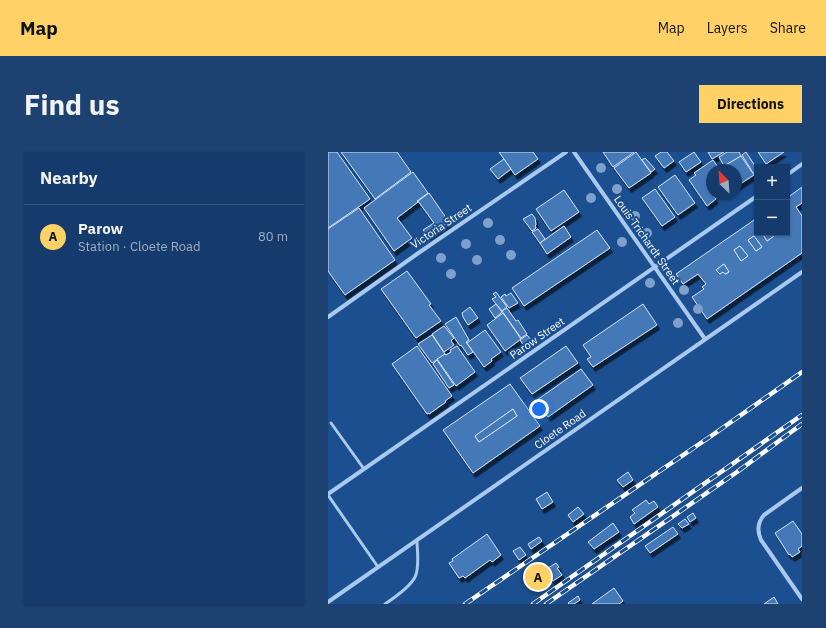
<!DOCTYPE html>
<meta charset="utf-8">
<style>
:root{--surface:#143b6b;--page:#1d4271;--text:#f1f3f6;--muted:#9dadc1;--line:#33557e;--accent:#ffd166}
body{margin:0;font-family:"IBM Plex Sans",sans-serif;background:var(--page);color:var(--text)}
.controls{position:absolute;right:12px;top:12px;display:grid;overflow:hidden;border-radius:0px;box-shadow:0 1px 3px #0004}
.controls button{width:36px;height:36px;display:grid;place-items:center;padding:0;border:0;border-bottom:1px solid var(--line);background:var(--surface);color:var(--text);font:20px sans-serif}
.compass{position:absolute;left:378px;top:12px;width:36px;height:36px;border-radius:50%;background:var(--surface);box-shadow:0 1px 3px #0004;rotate:335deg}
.you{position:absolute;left:211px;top:257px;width:14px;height:14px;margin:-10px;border:3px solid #fff;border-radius:50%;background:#1a73e8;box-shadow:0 0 0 6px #1a73e833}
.badge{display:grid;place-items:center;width:26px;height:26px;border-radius:50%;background:var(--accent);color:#111;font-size:13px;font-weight:700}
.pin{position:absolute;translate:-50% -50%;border:2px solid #fff;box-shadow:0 1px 4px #0006}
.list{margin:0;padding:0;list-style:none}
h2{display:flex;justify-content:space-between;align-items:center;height:52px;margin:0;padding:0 16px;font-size:17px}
h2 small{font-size:13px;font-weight:400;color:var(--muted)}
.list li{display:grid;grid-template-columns:26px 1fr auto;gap:12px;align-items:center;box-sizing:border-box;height:64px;padding:0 16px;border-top:1px solid var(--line)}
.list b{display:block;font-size:15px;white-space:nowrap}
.list p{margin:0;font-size:13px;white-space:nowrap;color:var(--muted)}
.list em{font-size:13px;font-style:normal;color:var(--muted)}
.map{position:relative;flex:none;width:474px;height:452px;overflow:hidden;border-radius:0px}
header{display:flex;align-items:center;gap:24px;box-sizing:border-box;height:56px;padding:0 20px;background:var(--accent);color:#111}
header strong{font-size:19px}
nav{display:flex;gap:22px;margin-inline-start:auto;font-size:14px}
.intro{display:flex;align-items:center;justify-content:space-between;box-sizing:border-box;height:96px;padding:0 24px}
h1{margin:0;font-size:28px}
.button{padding:10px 18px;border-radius:0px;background:var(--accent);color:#111;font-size:14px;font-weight:700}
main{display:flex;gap:24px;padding:0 24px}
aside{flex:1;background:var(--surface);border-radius:0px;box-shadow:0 1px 3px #0004}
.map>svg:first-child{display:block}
</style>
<header>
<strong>Map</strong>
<nav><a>Map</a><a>Layers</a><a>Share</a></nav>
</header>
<div class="intro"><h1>Find us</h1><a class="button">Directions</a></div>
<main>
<aside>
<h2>Nearby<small></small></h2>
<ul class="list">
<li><span class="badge">A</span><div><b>Parow</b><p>Station · Cloete Road</p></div><em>80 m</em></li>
</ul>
</aside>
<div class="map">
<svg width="474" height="452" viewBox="0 0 474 452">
<defs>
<filter id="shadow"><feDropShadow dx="2.5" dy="4.5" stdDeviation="0" flood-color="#0009"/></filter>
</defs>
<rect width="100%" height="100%" fill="#1b4f8f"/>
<g fill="#4478b7" stroke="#cfe3fa" fill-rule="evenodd" filter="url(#shadow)">
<path d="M0 0H9L42 47 0 76Z"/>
<path d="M13 0H69L83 20 47 47Z"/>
<path d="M171 0H205L210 7 187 23Z"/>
<path d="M275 0H306L285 15Z"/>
<path d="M308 0 323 21 301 36 286 16Z"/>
<path d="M333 0H339L346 9 336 16 327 4Z"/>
<path d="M366 0 373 10 358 20 351 10Z"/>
<path d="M380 0H396L384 7Z"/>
<path d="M399 0H411L413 4 396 14 391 5Z"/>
<path d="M418 0 429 17V19L425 21 414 3Z"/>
<path d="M430 0H456L438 12Z"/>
<path d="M413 4 426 23 409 34 408 18H398L396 14Z"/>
<path d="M317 6 327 17 323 20 314 8Z"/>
<path d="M176 7 183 17 170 27 162 17Z"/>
<path d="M385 8 392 18H384V42H387L385 43 388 47 379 54 361 28 368 23 366 21Z"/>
<path d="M85 20 100 41 89 49 90 50 69 66 84 86 66 99 36 56Z"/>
<path d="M347 23 367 51 350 63 330 35Z"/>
<path d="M474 35V51L468 55 474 64V101L379 167 364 145 376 137 374 135 378 132 370 122 355 132 348 122 429 66V81H434L439 89 446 84 444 81H459V75L461 74 459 71V46ZM426 84 434 95 428 99 420 88ZM412 94 420 104 413 109 406 98ZM396 112 401 120 397 122 395 120 392 122 388 118Z"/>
<path d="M327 37 347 65 334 74 314 46Z"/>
<path d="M236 38 251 60 223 79 208 57Z"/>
<path d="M101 41 121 70 100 84 95 78 106 71 90 49Z"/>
<path d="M31 56 67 108 17 143 0 119V77Z"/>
<path d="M204 62 207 66 208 73 207 74 208 76 204 79 195 67Z"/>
<path d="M236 74 243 85 219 102 212 91Z"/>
<path d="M210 77 217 87 212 91 204 80Z"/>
<path d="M269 78 282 96 196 154 184 136Z"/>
<path d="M434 81H444L446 84 439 89Z"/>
<path d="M426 84 434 95 428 99 420 88Z"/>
<path d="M412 94 420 104 413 109 406 98Z"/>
<path d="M396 112 401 120 397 122 395 120 392 122 388 118Z"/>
<path d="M79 119 103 152 101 153 113 169 88 186 53 137Z"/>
<path d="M168 140 179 155 174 159 164 147 168 145 165 142Z"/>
<path d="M183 141 190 151 181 156 173 145 177 142 178 144Z"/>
<path d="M168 152 174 160 167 166 161 157Z"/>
<path d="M315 152 329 173 265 215 259 207 263 205 255 193Z"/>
<path d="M142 155 150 166 140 173 135 165 134 161Z"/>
<path d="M179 156 188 169 190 168 199 182 193 186 174 159Z"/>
<path d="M175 161 193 187 177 199 159 173Z"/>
<path d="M128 165 141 188 138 190 145 200 140 203 133 193 132 194 117 172Z"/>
<path d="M116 174 126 186 123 189 126 193 116 200 104 182Z"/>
<path d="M157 178 173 200 163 207 164 209 156 215 139 191Z"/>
<path d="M104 183 117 202 104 211 90 192Z"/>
<path d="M199 183 204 189 196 194 192 188Z"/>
<path d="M89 194 124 244 117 249 118 250 101 262V261L99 262 64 212Z"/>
<path d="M129 194 147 220 128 234 109 207 117 202 118 203 123 200 122 198Z"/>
<path d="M238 194 250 211 204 242 192 226Z"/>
<path d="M109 208 126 233 121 236 105 212Z"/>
<path d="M253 217 265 233 220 265 209 248Z"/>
<path d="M182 232 212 274 145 321 115 278ZM185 257 189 264 151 290 147 284Z"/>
<path d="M185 257 189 264 151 290 147 284Z"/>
<path d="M300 320 305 328 295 335 289 328Z"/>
<path d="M219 340 225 350 214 357 208 347Z"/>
<path d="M318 348 321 352 326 349 330 355 306 372 302 365 307 361 304 358Z"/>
<path d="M250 355 256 362 245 370 240 363Z"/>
<path d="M365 361 368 366 362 370 359 365Z"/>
<path d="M357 367 361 372 354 376 350 372Z"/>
<path d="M465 369 474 382V394L470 397 472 400 464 405 462 402 461 403 447 381Z"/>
<path d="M285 371 291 380 266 397 260 390Z"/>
<path d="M345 375 350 382 322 401 317 394Z"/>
<path d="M159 382 173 403 164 410 162 408 137 426 135 424 131 426 121 411 125 409 124 407Z"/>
<path d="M211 385 214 389 203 397 200 392Z"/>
<path d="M192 395 198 403 191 408 185 399Z"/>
<path d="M228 411 231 415 229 416 234 423 225 429 217 418Z"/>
<path d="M286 436 295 449 291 452H264Z"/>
<path d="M250 444 252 448 246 452H241L240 451Z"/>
<path d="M446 445 450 452H436Z"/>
</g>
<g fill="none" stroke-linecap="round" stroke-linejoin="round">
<g stroke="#a9c9ee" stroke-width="3">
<path d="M3 271 36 317"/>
<path d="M0 343 50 415"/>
<path d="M57 452C66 446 82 435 87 425 92 416 89 398 89 388"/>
</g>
<g stroke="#a9c9ee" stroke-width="4">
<path d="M246 0 377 187"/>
<path d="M459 23 474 12"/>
<path d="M0 165 89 102 238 0"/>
<path d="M474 336 436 363C429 371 429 379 433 388L474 447"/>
<path d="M0 342 429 44"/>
<path d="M0 450 474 120"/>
</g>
<g stroke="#fff" stroke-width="4.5">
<g id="rail">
<path d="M137 452 386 282 474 220"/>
<path d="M205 452 474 263"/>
<path d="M218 452 409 320 474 272"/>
</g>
</g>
<use href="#rail" stroke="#1b4f8f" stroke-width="3" stroke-dasharray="9" stroke-linecap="butt"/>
</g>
<g fill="#7ea0ca">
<circle cx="273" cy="16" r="5"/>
<circle cx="289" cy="37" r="5"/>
<circle cx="263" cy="46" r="5"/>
<circle cx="307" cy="64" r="5"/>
<circle cx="160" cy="71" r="5"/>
<circle cx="319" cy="81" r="5"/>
<circle cx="172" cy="88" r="5"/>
<circle cx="294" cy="90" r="5"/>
<circle cx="138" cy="92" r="5"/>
<circle cx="183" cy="103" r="5"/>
<circle cx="113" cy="106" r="5"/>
<circle cx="149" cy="108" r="5"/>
<circle cx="123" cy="122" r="5"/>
<circle cx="322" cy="131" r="5"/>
<circle cx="356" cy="138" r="5"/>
<circle cx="370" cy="157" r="5"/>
<circle cx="350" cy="171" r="5"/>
</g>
<g text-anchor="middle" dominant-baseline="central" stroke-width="4" stroke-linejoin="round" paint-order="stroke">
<g font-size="11" fill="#fff" stroke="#1b4f8f">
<text transform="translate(113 74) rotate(-34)">Victoria Street</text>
<text transform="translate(319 88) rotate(55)">Louis Trichardt Street</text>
<text transform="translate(209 186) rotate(-35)">Parow Street</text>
<text transform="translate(232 277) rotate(-35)">Cloete Road</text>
</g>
</g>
</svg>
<div class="controls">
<button>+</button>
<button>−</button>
</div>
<svg class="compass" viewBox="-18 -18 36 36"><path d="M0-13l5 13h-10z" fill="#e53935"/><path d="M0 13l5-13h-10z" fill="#9dadc1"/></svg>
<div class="you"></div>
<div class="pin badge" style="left:210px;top:425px">A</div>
</div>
</main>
